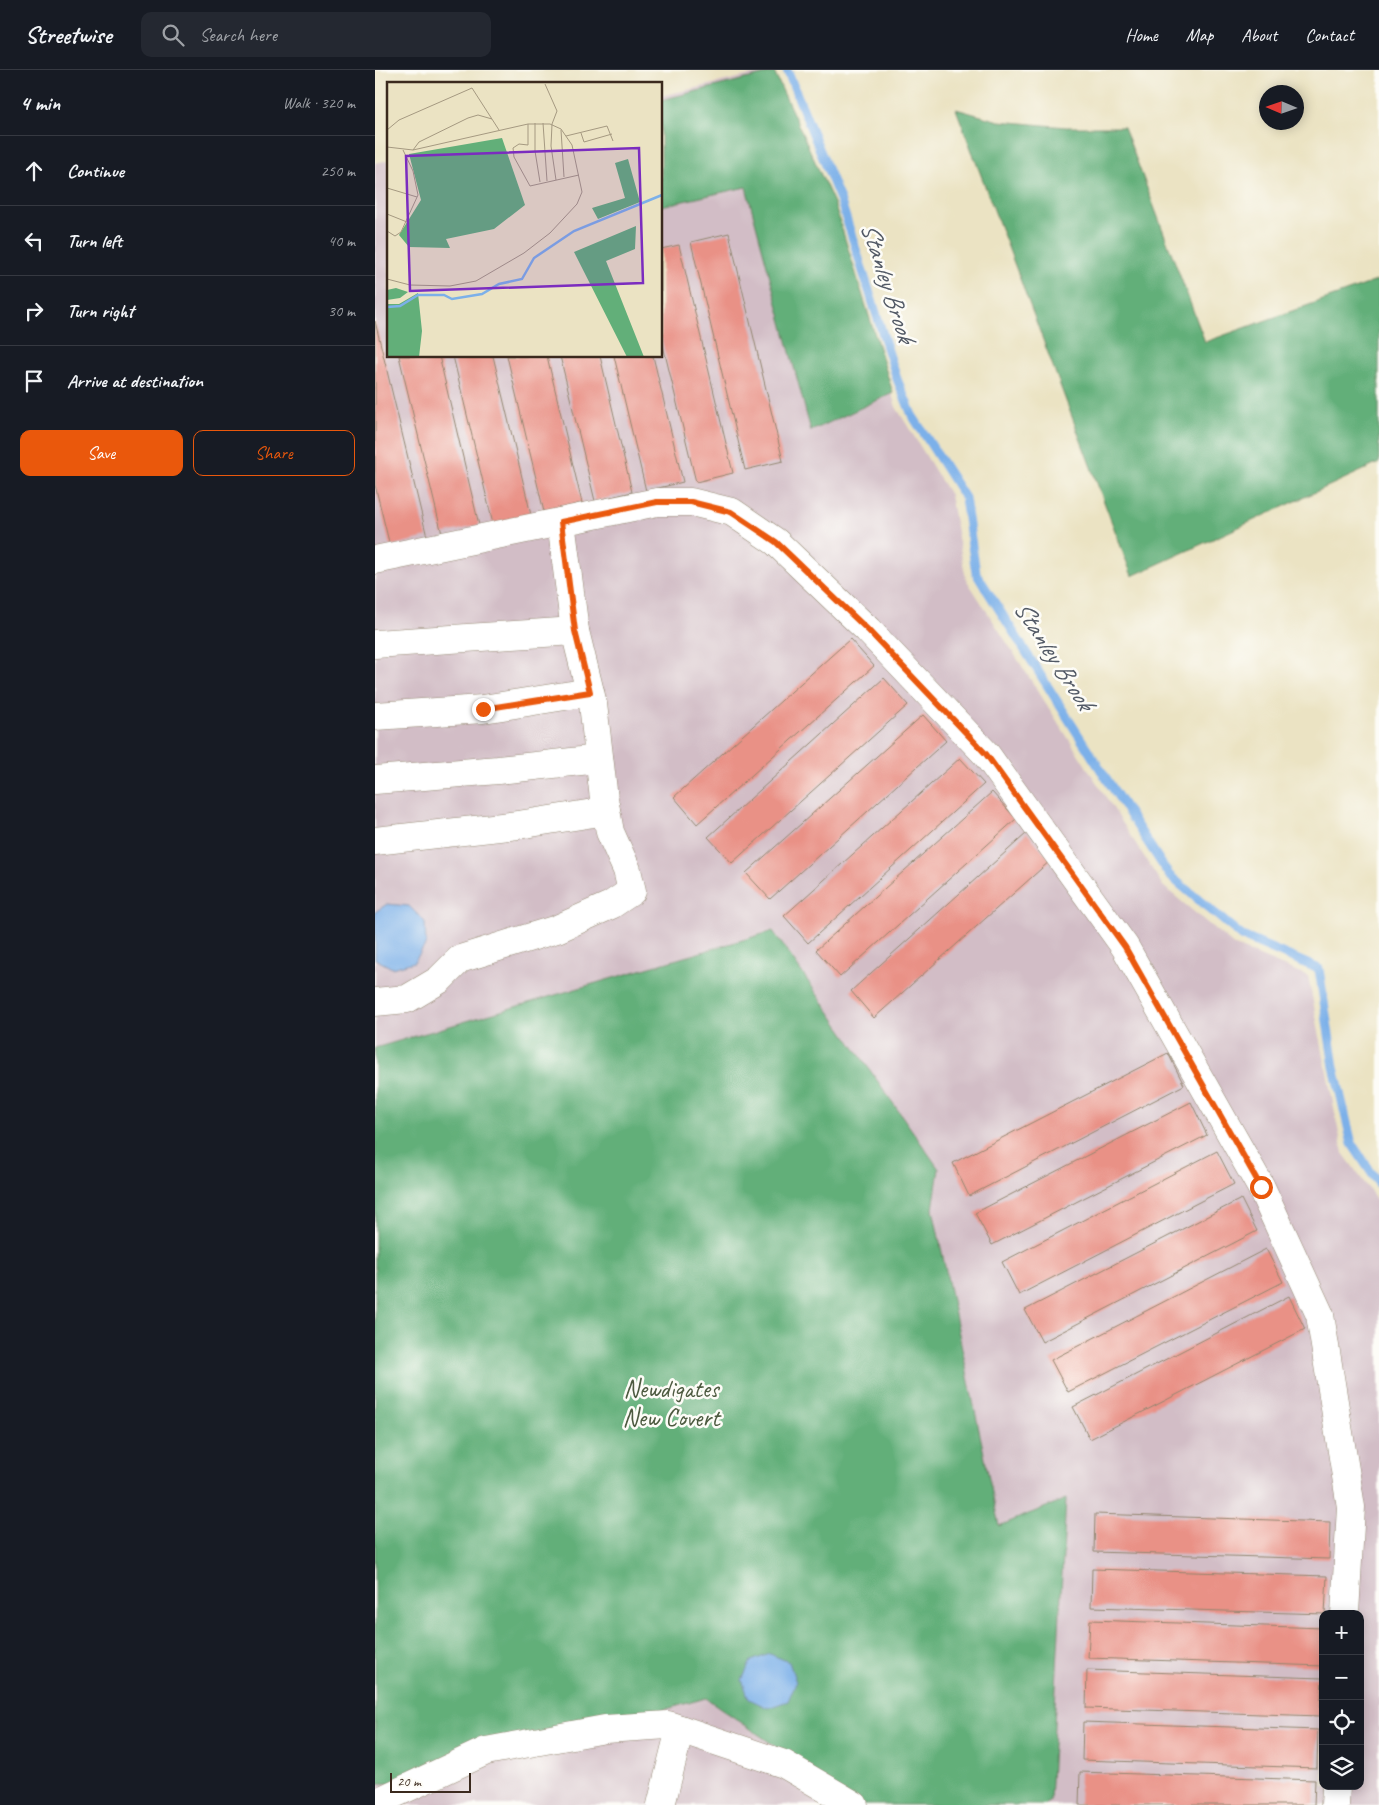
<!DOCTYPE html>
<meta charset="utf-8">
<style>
:root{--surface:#171b24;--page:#242831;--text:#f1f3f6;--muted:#9ea1a6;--line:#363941;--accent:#ea580c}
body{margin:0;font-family:Caveat,sans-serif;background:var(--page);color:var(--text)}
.controls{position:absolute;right:15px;bottom:15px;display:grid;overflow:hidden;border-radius:10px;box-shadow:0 2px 12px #0003}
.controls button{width:45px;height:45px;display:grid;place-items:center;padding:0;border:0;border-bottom:1px solid var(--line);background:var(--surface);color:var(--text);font:25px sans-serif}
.compass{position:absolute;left:884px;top:15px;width:45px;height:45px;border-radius:50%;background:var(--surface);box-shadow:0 2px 12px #0003;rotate:272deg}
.scale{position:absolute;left:15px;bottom:12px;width:81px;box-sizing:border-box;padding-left:5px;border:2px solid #3b2a1e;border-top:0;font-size:14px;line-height:18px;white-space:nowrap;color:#3b2a1e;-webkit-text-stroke:4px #fdfcf7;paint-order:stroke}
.stop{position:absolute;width:15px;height:15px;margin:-11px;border:4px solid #ea580c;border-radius:50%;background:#fff}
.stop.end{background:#ea580c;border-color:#fff;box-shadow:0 1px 5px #0008}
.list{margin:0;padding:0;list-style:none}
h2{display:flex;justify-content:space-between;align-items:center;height:65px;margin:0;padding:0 20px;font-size:21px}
h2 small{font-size:16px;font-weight:400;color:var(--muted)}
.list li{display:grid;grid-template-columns:32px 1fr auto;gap:15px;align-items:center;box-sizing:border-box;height:70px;padding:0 20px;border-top:1px solid var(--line)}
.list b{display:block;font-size:19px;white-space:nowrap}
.list em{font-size:16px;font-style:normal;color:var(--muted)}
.actions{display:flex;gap:10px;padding:15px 20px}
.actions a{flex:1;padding:11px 0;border:1px solid var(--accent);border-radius:10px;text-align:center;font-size:18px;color:var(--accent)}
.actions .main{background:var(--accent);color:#fff}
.icon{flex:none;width:28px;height:28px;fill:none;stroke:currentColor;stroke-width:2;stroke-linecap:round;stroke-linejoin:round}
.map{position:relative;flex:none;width:1004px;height:1735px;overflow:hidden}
header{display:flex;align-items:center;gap:30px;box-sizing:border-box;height:70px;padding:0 25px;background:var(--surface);border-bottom:1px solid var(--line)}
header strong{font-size:24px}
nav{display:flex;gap:28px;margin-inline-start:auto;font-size:18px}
.search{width:350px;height:45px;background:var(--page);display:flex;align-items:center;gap:12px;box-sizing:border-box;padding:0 18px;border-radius:10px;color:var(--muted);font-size:19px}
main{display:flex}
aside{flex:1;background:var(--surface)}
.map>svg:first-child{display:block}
</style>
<header>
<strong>Streetwise</strong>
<div class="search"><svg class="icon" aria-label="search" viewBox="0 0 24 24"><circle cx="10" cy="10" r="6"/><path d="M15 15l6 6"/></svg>Search here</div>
<nav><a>Home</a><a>Map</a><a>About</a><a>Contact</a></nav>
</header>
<main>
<aside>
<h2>4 min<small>Walk · 320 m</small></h2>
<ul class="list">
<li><svg class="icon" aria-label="ahead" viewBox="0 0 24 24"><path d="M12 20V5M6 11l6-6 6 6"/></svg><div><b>Continue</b></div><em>250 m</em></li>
<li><svg class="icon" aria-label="left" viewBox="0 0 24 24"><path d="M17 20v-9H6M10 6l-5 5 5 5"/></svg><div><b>Turn left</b></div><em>40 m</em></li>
<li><svg class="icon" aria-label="right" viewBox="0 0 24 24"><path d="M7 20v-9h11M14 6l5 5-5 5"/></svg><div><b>Turn right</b></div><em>30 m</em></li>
<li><svg class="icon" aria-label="arrive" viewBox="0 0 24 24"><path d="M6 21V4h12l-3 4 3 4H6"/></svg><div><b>Arrive at destination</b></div></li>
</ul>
<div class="actions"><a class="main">Save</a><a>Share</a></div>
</aside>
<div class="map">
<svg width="1004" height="1735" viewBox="0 0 1004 1735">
<rect width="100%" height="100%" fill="#fdfcf7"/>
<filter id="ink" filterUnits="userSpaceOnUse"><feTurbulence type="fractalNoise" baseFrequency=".02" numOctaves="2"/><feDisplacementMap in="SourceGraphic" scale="10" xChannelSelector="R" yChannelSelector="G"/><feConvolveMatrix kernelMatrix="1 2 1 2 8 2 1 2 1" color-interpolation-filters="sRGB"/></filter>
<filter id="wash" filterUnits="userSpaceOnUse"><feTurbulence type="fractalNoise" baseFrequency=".0096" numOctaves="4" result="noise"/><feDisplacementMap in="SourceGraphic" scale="20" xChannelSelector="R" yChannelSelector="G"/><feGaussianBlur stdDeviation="1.12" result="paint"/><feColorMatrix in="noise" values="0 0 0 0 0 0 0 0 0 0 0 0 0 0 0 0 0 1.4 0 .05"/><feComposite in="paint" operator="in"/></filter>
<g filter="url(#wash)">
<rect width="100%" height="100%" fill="#ebe3c3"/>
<path fill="#d2bdc6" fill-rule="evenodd" d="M397 0 452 127 521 337 575 425 591 509 788 816 860 876 933 906 968 1083 1004 1133V1735H0V93L14 90V286H286V26ZM948 1544H985V1716H948Z"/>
<g fill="#62af79" stroke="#4e6c4c">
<path d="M399 2 459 133 518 323 436 361 371 117 286 136V30Z"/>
<path d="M581 39 624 51 691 57H749L830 272 1004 210V393L757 506Z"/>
<path d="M398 861 564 1099 558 1139 624 1456 691 1429 675 1731 669 1735H485L331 1628 24 1714 0 1713V978Z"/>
</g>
<g fill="#7cb0e9" stroke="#5c6d84">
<path d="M12 834 34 836 50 852 51 874 39 892 17 898 0 889V842Z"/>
<path d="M395 1584 414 1592 421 1612 413 1631 393 1638 374 1629 367 1610 376 1591Z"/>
</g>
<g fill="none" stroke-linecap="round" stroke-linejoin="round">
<path stroke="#7cb0e9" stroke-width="9" d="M412 0 466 132 522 309 537 345 590 428 601 503 720 691 794 805 867 866 944 899 959 997 977 1074 1004 1114"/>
</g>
<g id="blocks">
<g fill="#e99186">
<path d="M354 163 408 391 370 400 316 172Z"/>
<path d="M304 175 358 403 321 412 286 267V179Z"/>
<path d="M0 251 52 467 15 476 0 415Z"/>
<path d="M24 286H64L104 455 67 464Z"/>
<path d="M78 286H118L156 445 118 454Z"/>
<path d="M132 286H172L207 433 169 442Z"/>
<path d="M185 286H225L257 422 220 431Z"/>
<path d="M239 286H278L308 412 271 421Z"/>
<path d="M475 569 499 596 322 754 299 727Z"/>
<path d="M509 608 533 635 357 793 333 767Z"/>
<path d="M548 645 571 671 395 829 371 803Z"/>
<path d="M585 688 609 714 433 873 409 846Z"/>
<path d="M617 722 641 749 465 907 441 880Z"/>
<path d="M652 763 676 790 499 948 476 921Z"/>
<path d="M793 983 809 1015 594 1126 578 1093Z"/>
<path d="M816 1032 832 1065 617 1175 600 1143Z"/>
<path d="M842 1081 859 1114 644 1225 627 1192Z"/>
<path d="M866 1129 882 1161 667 1272 650 1240Z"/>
<path d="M891 1179 908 1212 693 1322 676 1290Z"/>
<path d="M914 1226 930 1259 715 1369 698 1337Z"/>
<path d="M720 1444 955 1452 954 1489 719 1482Z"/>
<path d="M717 1499 952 1506 950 1544 716 1537Z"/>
<path d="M715 1550 948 1558V1596L713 1588Z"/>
<path d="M712 1600 947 1608 945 1646 711 1638Z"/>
<path d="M708 1652 943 1660 942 1698 707 1690Z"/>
<path d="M705 1702 940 1710 939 1735H704Z"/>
</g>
</g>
</g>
<g filter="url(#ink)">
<use href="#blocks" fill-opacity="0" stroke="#938670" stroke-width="1"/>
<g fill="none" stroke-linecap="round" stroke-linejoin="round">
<g stroke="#938670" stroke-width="29">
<g id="minor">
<path d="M0 490 282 432H316L357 442 401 472 493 560 611 684 750 877 886 1117 945 1245 976 1437 970 1544"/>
<path d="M0 574 200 561"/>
<path d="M0 646 108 639 215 622"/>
<path d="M0 710 123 700 224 689"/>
<path d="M0 771 143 755 231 741"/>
<path d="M0 932 32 929 64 910 85 889 182 859 236 835 257 821 252 800 235 762 229 729 218 634 200 561 186 452"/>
<path d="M0 1733 111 1681 230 1659 293 1655 409 1694 479 1735"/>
<path d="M286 1735 305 1659"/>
<path d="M960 1735 961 1716"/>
</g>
</g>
<use href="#minor" stroke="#fff" stroke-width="28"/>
</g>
</g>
<g fill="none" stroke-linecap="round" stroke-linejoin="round" filter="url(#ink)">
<path stroke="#ea580c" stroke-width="6" d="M108 639 215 622 200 561 186 452 282 432H316L356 442 401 472 493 560 611 684 750 877 886 1117"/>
</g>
<g text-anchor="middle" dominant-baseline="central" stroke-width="5" stroke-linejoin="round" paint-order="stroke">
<g font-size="25" fill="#4d5a40" stroke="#fdfcf7">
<text x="296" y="1319">Newdigates<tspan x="296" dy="29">New Covert</tspan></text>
</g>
<g font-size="26" font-style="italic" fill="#525965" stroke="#fdfcf7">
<text transform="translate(513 212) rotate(72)">Stanley Brook</text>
<text transform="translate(679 585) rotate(57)">Stanley Brook</text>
</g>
</g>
<g transform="translate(12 12)">
<rect width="275" height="275" fill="#ebe3c3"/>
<path d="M115 56 138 123 107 147 59 157 63 166 22 165 12 153 34 118 22 72ZM241 77 253 120 211 137 205 126 238 116 228 81ZM249 144 248 167 219 179 257 275H240L187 170ZM9 206 21 210 13 216 0 218V208ZM31 211 35 249 32 275H0V222H12Z" fill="#62af79"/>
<path fill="none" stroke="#7cb0e9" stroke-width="2.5" d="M0 225 13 224 31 213H57L65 217 95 212 112 202 135 197 147 176 187 149 275 113"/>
<path fill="none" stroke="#a59981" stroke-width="1" d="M158 2 170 29 165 42 164 64 169 98M148 41V69L153 100M156 41 160 99M141 42V63L132 62 126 66 127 75 143 104 192 93M0 48 12 38 85 6 112 48M174 48 177 95M194 51 197 60 225 52M179 54 220 44 226 59M0 65 26 68 141 42H163L174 47 185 63 195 110 190 122 163 151 137 171 89 199 63 204 23 203 0 197M26 68 32 60 81 36 91 33 105 37M0 106 30 115M0 132 20 140M0 149 8 154 14 150 31 113 26 89 16 68"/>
<path fill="#7b2cbf" fill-opacity="0.15" stroke="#7b2cbf" stroke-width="2.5" d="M252 66 256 201 23 209 19 74Z"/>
<rect width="275" height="275" fill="none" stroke="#3b2a1e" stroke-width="2.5"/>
</g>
</svg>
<div class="controls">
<button>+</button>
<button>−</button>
<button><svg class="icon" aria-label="locate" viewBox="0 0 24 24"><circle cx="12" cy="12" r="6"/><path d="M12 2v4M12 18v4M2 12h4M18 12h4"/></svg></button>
<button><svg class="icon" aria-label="layers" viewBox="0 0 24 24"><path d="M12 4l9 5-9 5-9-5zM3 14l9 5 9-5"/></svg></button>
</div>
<svg class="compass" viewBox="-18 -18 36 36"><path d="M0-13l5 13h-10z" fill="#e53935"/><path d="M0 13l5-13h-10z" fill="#9ea1a6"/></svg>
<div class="scale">20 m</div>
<div class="stop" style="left:886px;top:1117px"></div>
<div class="stop end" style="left:108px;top:639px"></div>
</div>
</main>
